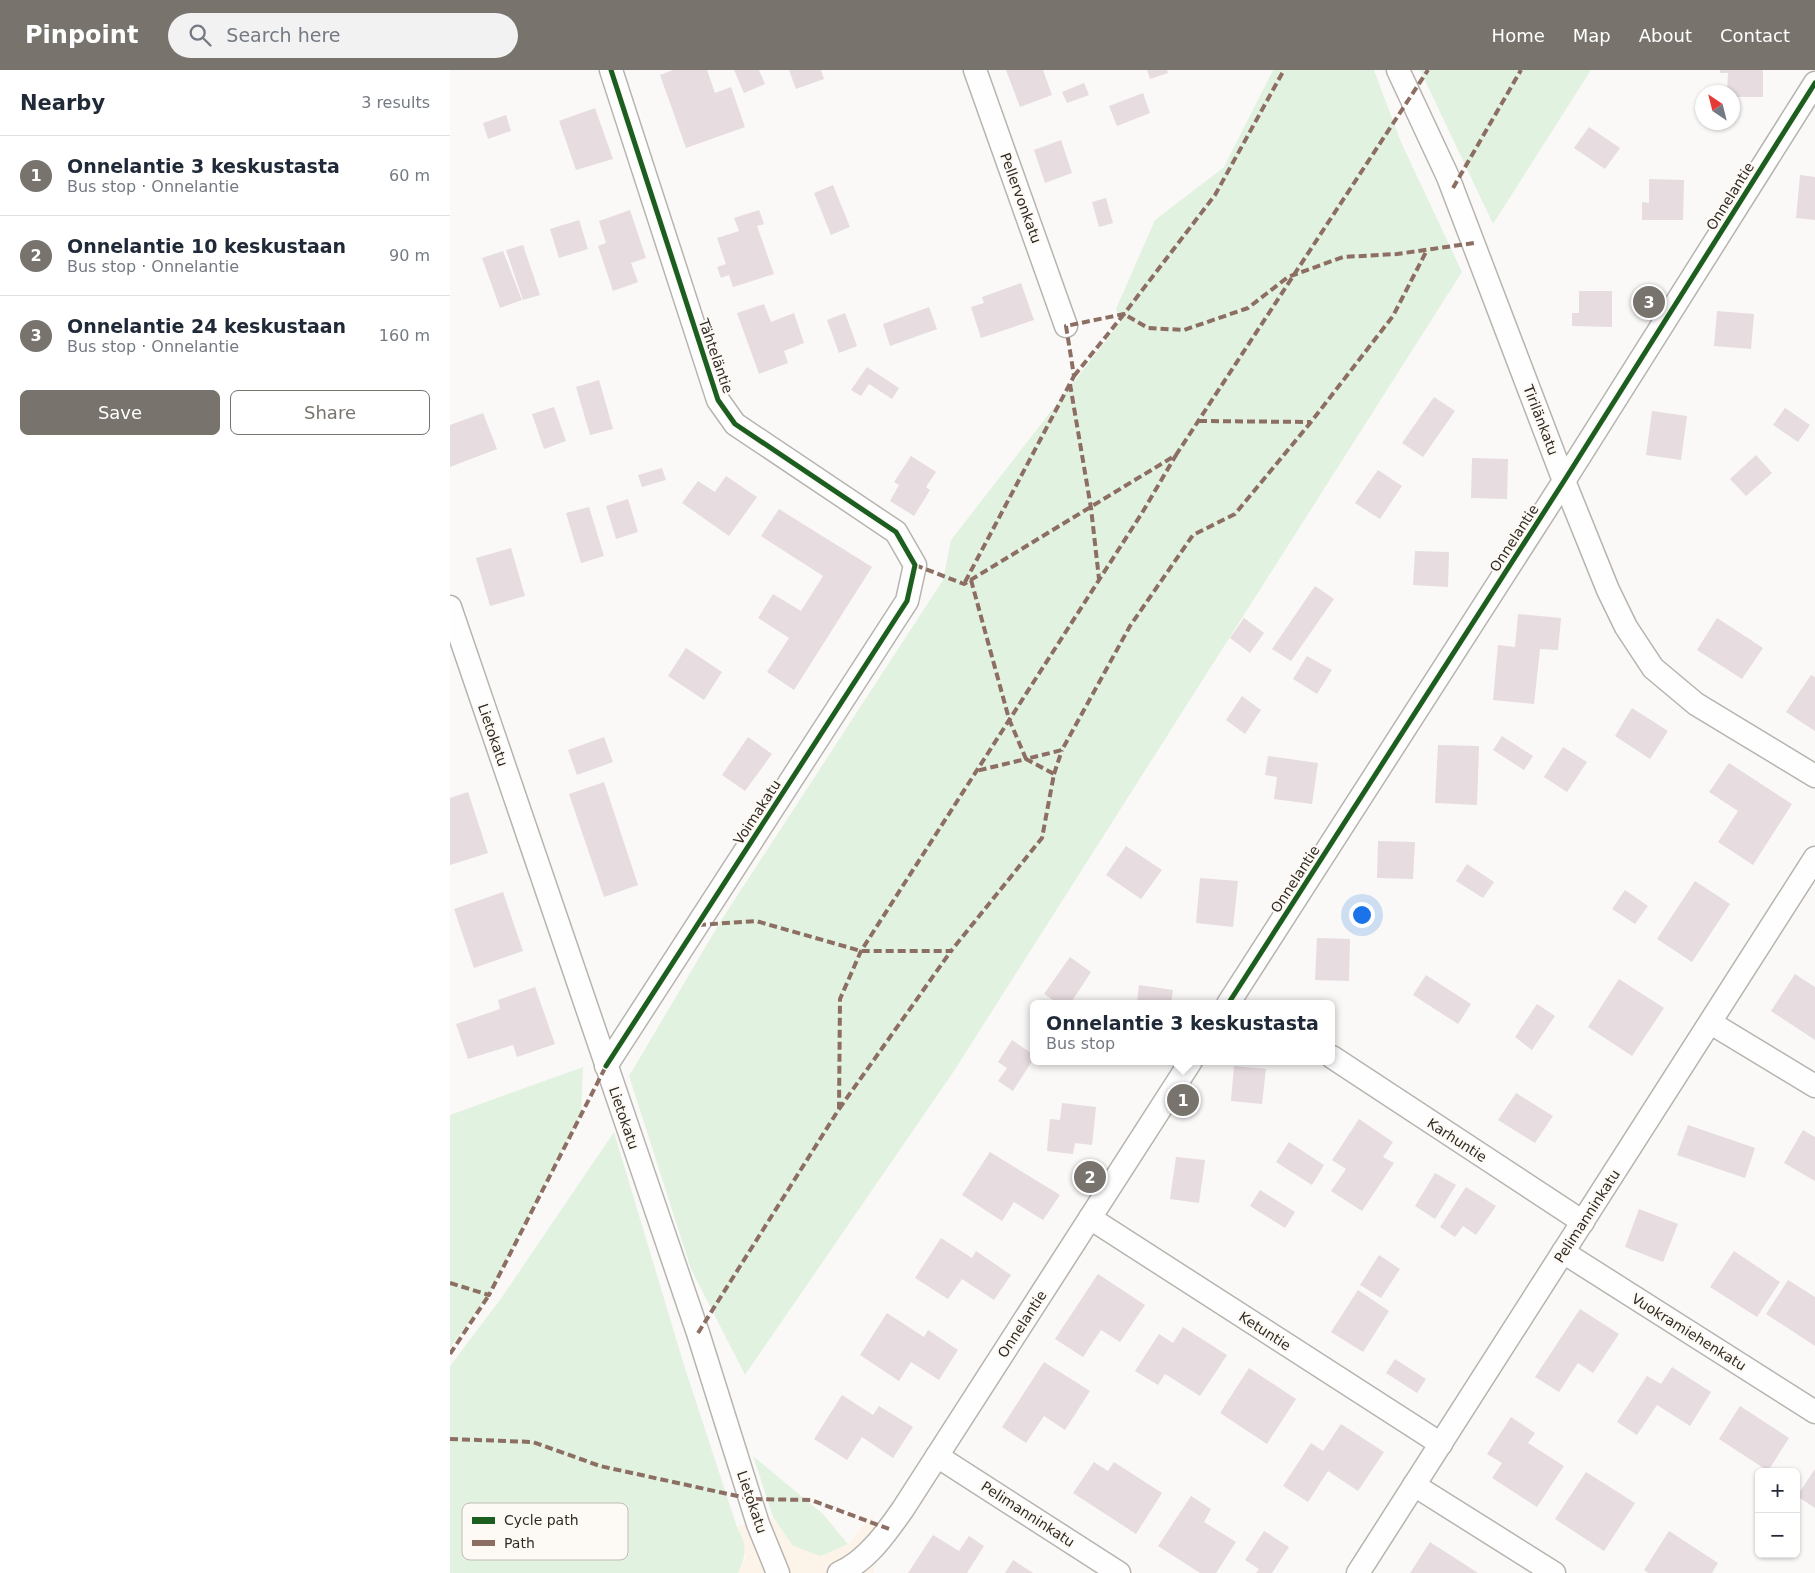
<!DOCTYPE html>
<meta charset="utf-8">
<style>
:root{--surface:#fff;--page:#f2f2f3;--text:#1f2937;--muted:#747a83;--line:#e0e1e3;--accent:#78736d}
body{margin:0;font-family:"DejaVu Sans",sans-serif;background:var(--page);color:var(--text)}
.controls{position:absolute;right:15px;bottom:15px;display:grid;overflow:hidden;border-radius:8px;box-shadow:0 1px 4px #0004}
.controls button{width:45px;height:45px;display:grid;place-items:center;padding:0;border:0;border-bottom:1px solid var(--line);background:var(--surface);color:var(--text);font:25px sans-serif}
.compass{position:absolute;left:1245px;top:15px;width:45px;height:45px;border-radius:50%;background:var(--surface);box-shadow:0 1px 4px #0004;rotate:325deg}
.you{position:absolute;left:911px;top:844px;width:18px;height:18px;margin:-12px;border:4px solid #fff;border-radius:50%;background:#1a73e8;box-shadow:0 0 0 8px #1a73e833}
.badge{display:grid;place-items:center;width:32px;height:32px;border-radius:50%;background:var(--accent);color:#fff;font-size:16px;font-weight:700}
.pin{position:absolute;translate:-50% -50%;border:2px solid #fff;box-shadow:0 1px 5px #0006}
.popup{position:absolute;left:580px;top:930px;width:305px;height:65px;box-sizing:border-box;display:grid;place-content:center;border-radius:8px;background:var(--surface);filter:drop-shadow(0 1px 4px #0005);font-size:16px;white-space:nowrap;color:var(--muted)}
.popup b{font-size:19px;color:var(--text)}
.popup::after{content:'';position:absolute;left:50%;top:100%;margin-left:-10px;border:10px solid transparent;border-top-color:var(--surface)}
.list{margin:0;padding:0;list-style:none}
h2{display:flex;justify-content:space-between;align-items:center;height:65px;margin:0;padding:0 20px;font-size:21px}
h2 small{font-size:16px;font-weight:400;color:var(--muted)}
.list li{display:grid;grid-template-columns:32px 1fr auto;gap:15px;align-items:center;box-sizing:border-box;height:80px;padding:0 20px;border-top:1px solid var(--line)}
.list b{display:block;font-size:19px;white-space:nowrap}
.list p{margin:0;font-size:16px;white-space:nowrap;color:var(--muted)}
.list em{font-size:16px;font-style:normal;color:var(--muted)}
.actions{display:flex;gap:10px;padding:15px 20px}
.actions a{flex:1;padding:11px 0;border:1px solid var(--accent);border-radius:8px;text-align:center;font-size:18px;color:var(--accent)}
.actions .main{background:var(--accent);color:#fff}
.icon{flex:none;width:28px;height:28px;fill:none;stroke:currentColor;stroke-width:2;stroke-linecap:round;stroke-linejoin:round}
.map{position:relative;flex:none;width:1365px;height:1503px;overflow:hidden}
header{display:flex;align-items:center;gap:30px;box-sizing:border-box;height:70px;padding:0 25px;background:var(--accent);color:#fff}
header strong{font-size:24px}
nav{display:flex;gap:28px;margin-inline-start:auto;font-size:18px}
.search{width:350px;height:45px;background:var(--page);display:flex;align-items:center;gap:12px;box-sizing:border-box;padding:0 18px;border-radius:28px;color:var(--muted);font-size:19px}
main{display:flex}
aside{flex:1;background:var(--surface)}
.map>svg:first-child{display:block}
</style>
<header>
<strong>Pinpoint</strong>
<div class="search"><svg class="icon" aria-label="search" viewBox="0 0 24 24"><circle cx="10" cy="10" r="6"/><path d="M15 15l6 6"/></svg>Search here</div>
<nav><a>Home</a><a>Map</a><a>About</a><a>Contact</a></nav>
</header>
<main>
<aside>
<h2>Nearby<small>3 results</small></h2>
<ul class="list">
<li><span class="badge">1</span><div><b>Onnelantie 3 keskustasta</b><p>Bus stop · Onnelantie</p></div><em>60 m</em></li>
<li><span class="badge">2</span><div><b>Onnelantie 10 keskustaan</b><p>Bus stop · Onnelantie</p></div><em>90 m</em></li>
<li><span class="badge">3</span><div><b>Onnelantie 24 keskustaan</b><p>Bus stop · Onnelantie</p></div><em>160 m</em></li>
</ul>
<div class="actions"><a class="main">Save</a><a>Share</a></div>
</aside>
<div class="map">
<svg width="1365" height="1503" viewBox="0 0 1365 1503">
<rect width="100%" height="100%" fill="#fbf9f7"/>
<path fill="#fcf4e9" d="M423 1444 424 1503H288L296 1487 287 1457 323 1447 343 1476 372 1486 398 1474Z"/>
<g fill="#e2f2e0">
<path d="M823 0H924L951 72 1012 202 504 1001 295 1305 241 1199 179 1006 272 849 493 510 501 470 671 251 666 239 705 150 774 97Z"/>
<path d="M970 0H1141L1043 154Z"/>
<path d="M133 997 131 1044 39 1225 0 1278V1045Z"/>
<path d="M164 1062 234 1295 287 1457C297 1476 297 1484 288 1503H0V1296L52 1227Z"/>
<path d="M303 1386 373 1444 398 1474 371 1486 343 1476 323 1447Z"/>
</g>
<g fill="#e7dcdf">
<path d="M223 0H257L265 23 281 17 295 57 236 78 210 5Z"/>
<path d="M284 0H309L315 14 294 23Z"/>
<path d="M339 0H371L374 9 346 19Z"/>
<path d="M556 0H593L602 25 570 37Z"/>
<path d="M697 0H717L718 3 700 9Z"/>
<path d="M1270 0H1313V27H1282V22H1277L1278 3H1270Z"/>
<path d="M634 13 639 25 617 33 612 22Z"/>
<path d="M693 23 700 43 667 56 659 36Z"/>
<path d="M145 38 163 89 126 100 109 51Z"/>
<path d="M56 45 61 61 38 69 33 53Z"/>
<path d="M1139 57 1170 78 1155 99 1124 78Z"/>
<path d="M611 70 622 103 595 113 584 80Z"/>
<path d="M1350 105 1365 107V150L1346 148Z"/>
<path d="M1199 109 1234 110 1233 150H1192V132L1199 133Z"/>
<path d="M383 115 400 157 381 165 364 123Z"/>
<path d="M656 128 663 153 649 157 642 132Z"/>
<path d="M180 140 196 188 181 193 188 212 163 221 148 176 156 173 149 151Z"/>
<path d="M309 140 314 154 307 156 324 204 283 217 279 205 271 208 267 197 276 194 267 168 289 161 284 148Z"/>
<path d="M129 150 138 179 109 188 100 159Z"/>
<path d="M73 175 90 225 73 230 56 180Z"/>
<path d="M53 181 72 230 50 238 32 188Z"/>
<path d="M571 213 584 250 531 268 521 237 534 233 532 227Z"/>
<path d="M1129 221H1162V257L1122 256V243H1129Z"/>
<path d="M314 234 321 252 344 243 354 273 334 281 338 293 309 304 287 243Z"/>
<path d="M479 237 487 259 440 276 433 254Z"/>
<path d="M1267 241 1304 244 1301 279 1264 276Z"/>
<path d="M395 243 407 276 389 283 377 250Z"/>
<path d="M417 297 449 318 442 329 419 314 411 326 401 320Z"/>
<path d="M149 310 163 359 140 365 126 317Z"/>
<path d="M984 327 1005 341 973 387 952 373Z"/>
<path d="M104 337 116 371 94 379 82 344Z"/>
<path d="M1335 338 1360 355 1348 372 1323 355Z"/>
<path d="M1202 341 1237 346 1231 390 1196 385Z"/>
<path d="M33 343 47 379 0 397V355Z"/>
<path d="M1306 385 1322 403 1296 426 1280 409Z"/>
<path d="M461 386 486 402 476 417 480 420 464 446 440 431 449 415 444 412Z"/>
<path d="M1022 388 1058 389 1057 429 1021 428Z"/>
<path d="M212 398 216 410 192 417 188 405Z"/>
<path d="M928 400 952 416 930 449 905 433Z"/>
<path d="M276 406 307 427 279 466 232 433 248 411 265 422Z"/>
<path d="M178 429 188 462 166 469 156 436Z"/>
<path d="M139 437 154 486 131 493 116 443Z"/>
<path d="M329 439 422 497 344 620 317 602 339 568 308 548 323 524 351 541 373 506 311 466Z"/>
<path d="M61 478 75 526 40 536 26 488Z"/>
<path d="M965 481 999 482 998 517 963 515Z"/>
<path d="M865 516 884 529 841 591 822 579Z"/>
<path d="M1068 544 1111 548 1108 580 1090 579 1084 634 1043 630 1048 575 1065 577Z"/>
<path d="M794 548 814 563 800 583 780 568Z"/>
<path d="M1267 548 1313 578 1292 609 1247 580Z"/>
<path d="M236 578 272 602 254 630 218 606Z"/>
<path d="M857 586 882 600 867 624 843 609Z"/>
<path d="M1361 605 1365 607V661L1336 642Z"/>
<path d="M792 626 811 640 795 664 776 650Z"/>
<path d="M1182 638 1218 661 1200 689 1165 666Z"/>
<path d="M1052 666 1083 686 1074 700 1043 680Z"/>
<path d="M154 667 163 692 127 705 118 680Z"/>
<path d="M298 667 322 684 295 721 272 705Z"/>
<path d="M988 675 1029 676 1027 735 985 733Z"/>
<path d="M1113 677 1137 692 1117 722 1094 707Z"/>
<path d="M818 686 868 693 862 734 824 729 827 707 815 705Z"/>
<path d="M1279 693 1342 734 1303 795 1268 772 1288 741 1259 722Z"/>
<path d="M154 712 188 815 154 827 119 724Z"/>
<path d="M18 722 38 783 0 795V728Z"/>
<path d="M928 771 965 772 963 809 927 808Z"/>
<path d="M676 776 712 800 691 829 656 805Z"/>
<path d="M1017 794 1044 812 1033 828 1006 811Z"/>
<path d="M750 808 788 811 783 857 746 853Z"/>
<path d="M1245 811 1280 834 1242 892 1207 869Z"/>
<path d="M1175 820 1198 836 1185 854 1162 839Z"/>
<path d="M53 822 73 881 24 898 4 839Z"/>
<path d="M867 868 900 869 899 911 865 910Z"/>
<path d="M620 887 641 902 620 934H609L594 924Z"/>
<path d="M1345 904 1365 917V970L1321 941Z"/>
<path d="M976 905 1021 934 1008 954 963 925Z"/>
<path d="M1169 909 1214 938 1182 986 1138 957Z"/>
<path d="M689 915 723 920 721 934H687Z"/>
<path d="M85 917 105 974 67 987 63 975 18 989 6 954 50 939 48 930Z"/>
<path d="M1087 934 1105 946 1082 980 1065 967Z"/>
<path d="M562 970 584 985V988L563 1021 548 1011 557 998 548 992Z"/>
<path d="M784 996 816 999 812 1034 781 1031Z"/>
<path d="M1066 1023 1103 1046 1085 1073 1048 1050Z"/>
<path d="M612 1033 646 1037 642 1075 625 1073 623 1084 597 1081 600 1049 610 1050Z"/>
<path d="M909 1049 943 1072 933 1087 944 1093 912 1141 881 1121 896 1099 882 1090Z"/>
<path d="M1238 1055 1305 1078 1295 1108 1227 1085Z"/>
<path d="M1353 1060 1365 1067V1111L1334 1093Z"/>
<path d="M839 1072 874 1095 862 1115 826 1092Z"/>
<path d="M540 1082 610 1125 593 1150 564 1132 552 1151 512 1125Z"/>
<path d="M726 1087 755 1090 749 1133 720 1129Z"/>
<path d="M985 1103 1006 1115 985 1149 965 1136Z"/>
<path d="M1016 1117 1046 1136 1026 1165 1013 1156 1005 1167 990 1157Z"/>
<path d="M810 1120 845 1142 835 1158 800 1136Z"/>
<path d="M1189 1139 1228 1154 1213 1192 1175 1177Z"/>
<path d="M491 1168 522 1188 526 1181 561 1205 544 1230 512 1209 498 1229 465 1208Z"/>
<path d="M1284 1181 1330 1212 1307 1247 1260 1217Z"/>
<path d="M929 1185 950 1199 931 1228 910 1215Z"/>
<path d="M648 1204 695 1235 670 1272 651 1260 633 1287 605 1269Z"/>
<path d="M1338 1210 1365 1227V1276L1316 1244Z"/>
<path d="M908 1220 939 1241 913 1282 881 1262Z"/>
<path d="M1130 1239 1169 1264 1143 1303 1128 1293 1109 1322 1085 1307Z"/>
<path d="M437 1243 474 1267 478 1260 508 1280 489 1310 461 1292 449 1311 410 1285Z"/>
<path d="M733 1257 777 1285 750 1326 715 1304 708 1315 685 1301 709 1264 723 1273Z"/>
<path d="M945 1289 976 1309 967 1323 936 1303Z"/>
<path d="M594 1292 640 1321 615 1360 594 1346 576 1373 552 1357Z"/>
<path d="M1222 1297 1261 1322 1240 1356 1207 1335 1187 1365 1167 1352 1197 1306 1211 1314Z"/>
<path d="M799 1298 846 1329 817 1374 770 1343Z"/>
<path d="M392 1325 423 1345 429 1336 463 1357 443 1388 412 1367 397 1390 364 1369Z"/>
<path d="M1290 1336 1339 1368 1318 1401 1269 1369Z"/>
<path d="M1061 1347 1085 1363 1078 1373 1114 1396 1087 1437 1042 1408 1052 1393 1037 1384Z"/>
<path d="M891 1354 934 1382 908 1421 878 1401 858 1432 833 1416 861 1373 873 1381Z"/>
<path d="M644 1392 658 1401 664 1392 712 1423 686 1464 623 1423Z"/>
<path d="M1365 1399V1438L1347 1426Z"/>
<path d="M1136 1402 1185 1433 1154 1481 1105 1449Z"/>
<path d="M741 1426 761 1439 754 1452 786 1472 766 1503H750L708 1476Z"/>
<path d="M814 1461 839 1477 822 1503H806L809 1499 795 1490Z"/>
<path d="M1219 1461 1268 1493 1262 1503H1198L1194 1500Z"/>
<path d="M483 1465 509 1481 519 1466 534 1476 517 1503H458Z"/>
<path d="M980 1472 1028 1503H960Z"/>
<path d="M563 1490 583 1503H555Z"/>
</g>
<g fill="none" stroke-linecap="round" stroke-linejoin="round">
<g stroke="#b7b4af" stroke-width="25">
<g id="street">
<path d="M525 0 616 256"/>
<path d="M948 0 998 107 1114 411 1158 520 1176 557 1203 598 1246 634 1365 706"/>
<path d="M0 537 248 1263 308 1454 328 1503"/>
<path d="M778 934 1114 411 1365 13"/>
<path d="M1261 953 1365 1016"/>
<path d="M882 987 1133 1152"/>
<path d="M156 996 457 531 465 495 446 462 285 354 268 330 161 0"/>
<path d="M640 1148 991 1374"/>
<path d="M1113 1182 1365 1342"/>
<path d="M487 1386 669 1503"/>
<path d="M964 1415 1104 1503"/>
<path d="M389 1503C416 1492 437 1462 453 1439L741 991"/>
<path d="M908 1503 1365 788"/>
</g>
</g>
<use href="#street" stroke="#fefefe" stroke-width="22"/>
<g stroke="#8d6e63" stroke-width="4" stroke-dasharray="8 4" stroke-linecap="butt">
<path d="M1003 118 1071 0"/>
<path d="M624 306 674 244 698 258 734 260 798 238 838 207 893 187 947 184 1024 173"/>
<path d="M620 314 641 438 649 509"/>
<path d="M749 351 861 352"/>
<path d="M465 495 514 514 726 385 978 0"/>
<path d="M521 510 559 649 576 689 612 680 680 556 743 465 785 444 861 352 943 246 977 180"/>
<path d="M515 512 624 306 616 256 674 244 765 125 834 0"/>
<path d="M604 704 612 680"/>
<path d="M248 855 306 851 411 881H501L592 768 604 704 576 689 526 701"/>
<path d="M389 1039 501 881"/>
<path d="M0 1213 39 1225 156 996"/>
<path d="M248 1263 389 1039 390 929 411 881 692 443 726 385"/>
<path d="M0 1284 39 1225"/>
<path d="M0 1369 83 1372 150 1396 301 1429 361 1430 439 1459"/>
</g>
<g stroke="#fdf9f5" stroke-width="8">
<g id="cycleway">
<path d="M778 934 1114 411 1365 13"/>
<path d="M156 996 457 531 465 495 446 462 285 354 268 330 161 0"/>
</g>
</g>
<use href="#cycleway" stroke="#1b5e20" stroke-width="5"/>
</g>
<g text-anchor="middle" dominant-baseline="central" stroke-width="4.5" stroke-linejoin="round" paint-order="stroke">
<g font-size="14" fill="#312b22" stroke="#fdf9f5">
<text transform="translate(1280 126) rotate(-58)">Onnelantie</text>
<text transform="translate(571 128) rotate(70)">Pellervonkatu</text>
<text transform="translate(266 286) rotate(71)">Tähteläntie</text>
<text transform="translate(1091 350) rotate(69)">Tirilänkatu</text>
<text transform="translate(1064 468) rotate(-57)">Onnelantie</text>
<text transform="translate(43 665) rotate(71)">Lietokatu</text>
<text transform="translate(307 742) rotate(-57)">Voimakatu</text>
<text transform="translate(845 809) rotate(-57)">Onnelantie</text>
<text transform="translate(174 1048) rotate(71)">Lietokatu</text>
<text transform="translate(1007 1070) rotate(33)">Karhuntie</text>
<text transform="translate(1137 1146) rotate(-57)">Pelimanninkatu</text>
<text transform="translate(572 1254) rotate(-57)">Onnelantie</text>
<text transform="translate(815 1261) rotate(33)">Ketuntie</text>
<text transform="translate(1239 1262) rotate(32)">Vuokramiehenkatu</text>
<text transform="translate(302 1432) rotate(71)">Lietokatu</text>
<text transform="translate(578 1444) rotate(33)">Pelimanninkatu</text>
</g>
</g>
<rect x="12" y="1433" width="166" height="57" rx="8" fill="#fdf9f5" stroke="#c0bbb6" stroke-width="1"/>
<rect x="22" y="1447" width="23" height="7" fill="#1b5e20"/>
<rect x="22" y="1470" width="23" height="6" fill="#8d6e63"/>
<g font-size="14" fill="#312b22">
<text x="54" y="1455">Cycle path</text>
<text x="54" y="1478">Path</text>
</g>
</svg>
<div class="controls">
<button>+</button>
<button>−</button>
</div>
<svg class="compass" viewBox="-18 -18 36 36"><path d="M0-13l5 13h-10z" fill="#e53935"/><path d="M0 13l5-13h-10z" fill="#747a83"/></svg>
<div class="you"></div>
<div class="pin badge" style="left:733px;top:1030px">1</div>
<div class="popup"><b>Onnelantie 3 keskustasta</b>Bus stop</div>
<div class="pin badge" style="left:640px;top:1107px">2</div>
<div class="pin badge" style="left:1199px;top:232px">3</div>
</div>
</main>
